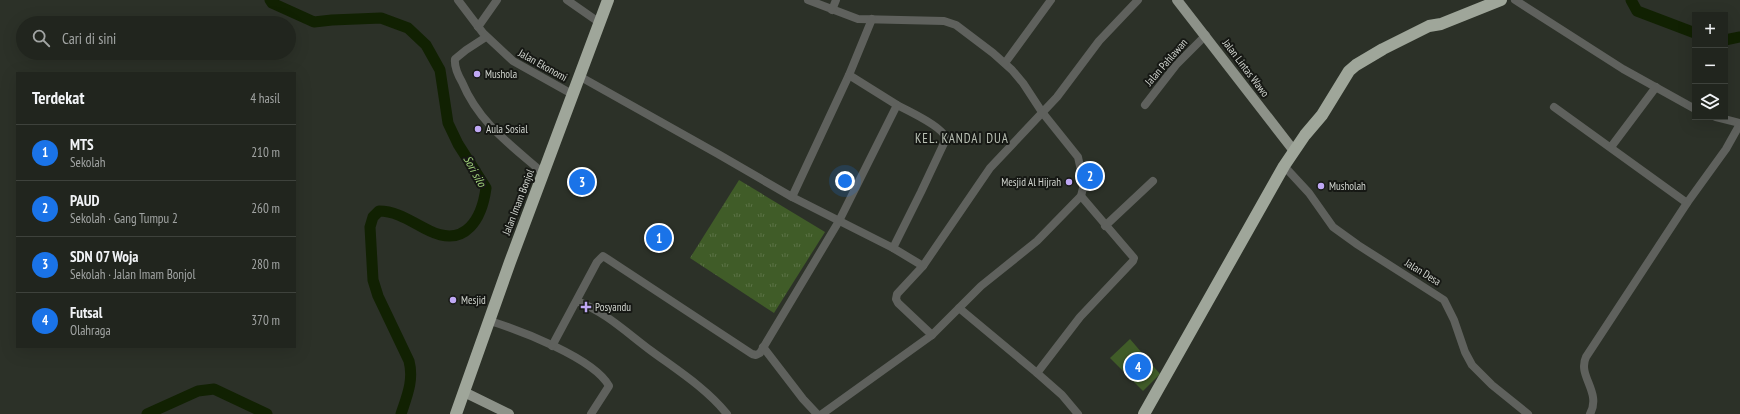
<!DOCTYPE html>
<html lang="id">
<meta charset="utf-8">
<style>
:root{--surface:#21251e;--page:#292d27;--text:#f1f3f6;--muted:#a2a5a4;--line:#3e423c;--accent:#1a73e8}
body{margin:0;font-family:"PT Sans Narrow",sans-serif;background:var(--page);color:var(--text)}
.controls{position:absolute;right:12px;top:12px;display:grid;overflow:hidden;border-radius:0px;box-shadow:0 4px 16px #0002}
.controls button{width:36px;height:36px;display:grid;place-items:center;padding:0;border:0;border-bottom:1px solid var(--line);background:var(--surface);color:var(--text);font:20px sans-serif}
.you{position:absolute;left:845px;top:181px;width:14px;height:14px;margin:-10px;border:3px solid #fff;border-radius:50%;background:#1a73e8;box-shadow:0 0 0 6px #1a73e833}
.badge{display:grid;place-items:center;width:26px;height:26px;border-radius:50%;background:var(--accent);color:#fff;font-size:13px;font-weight:700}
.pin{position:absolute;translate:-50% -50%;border:2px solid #fff;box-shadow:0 1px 4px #0006}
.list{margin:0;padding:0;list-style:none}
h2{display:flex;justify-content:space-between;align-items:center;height:52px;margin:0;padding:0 16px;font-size:17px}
h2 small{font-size:13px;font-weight:400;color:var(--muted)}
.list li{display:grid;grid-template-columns:26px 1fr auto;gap:12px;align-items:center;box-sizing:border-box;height:56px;padding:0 16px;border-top:1px solid var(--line)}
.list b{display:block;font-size:15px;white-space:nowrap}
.list p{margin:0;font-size:13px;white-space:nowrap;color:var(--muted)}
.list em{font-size:13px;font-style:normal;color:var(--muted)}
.icon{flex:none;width:22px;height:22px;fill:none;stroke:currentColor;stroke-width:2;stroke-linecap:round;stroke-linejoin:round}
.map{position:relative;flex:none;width:1740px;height:414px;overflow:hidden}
.search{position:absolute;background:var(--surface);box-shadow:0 4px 16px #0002;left:16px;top:16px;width:280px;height:44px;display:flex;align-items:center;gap:10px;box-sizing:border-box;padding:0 14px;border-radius:22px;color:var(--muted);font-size:15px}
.panel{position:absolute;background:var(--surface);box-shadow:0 4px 16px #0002;left:16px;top:72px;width:280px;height:276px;border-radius:0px}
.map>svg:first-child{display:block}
</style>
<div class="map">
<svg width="1740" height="414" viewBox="0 0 1740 414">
<defs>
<pattern id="grass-tufts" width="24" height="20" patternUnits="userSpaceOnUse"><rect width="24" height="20" fill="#405c28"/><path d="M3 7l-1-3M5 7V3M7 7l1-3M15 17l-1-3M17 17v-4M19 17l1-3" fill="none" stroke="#5b7246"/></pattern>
</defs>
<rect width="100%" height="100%" fill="#2c3128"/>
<path fill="url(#grass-tufts)" d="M739 180 825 232 774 313 690 258Z"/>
<path fill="#405c28" d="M1130 339 1160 374 1143 391 1110 358Z"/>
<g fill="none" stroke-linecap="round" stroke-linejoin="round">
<g stroke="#112102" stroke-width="11">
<path d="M270 0 272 3 314 22 332 20 381 18 408 28 426 45 440 70 448 123 458 144 486 188C482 218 466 248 430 231 413 223 398 211 379 211L373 217 370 227 373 280 378 296 409 361C414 380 407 396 401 414"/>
<path d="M1631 0 1637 11 1695 33"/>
<path d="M1725 40 1740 37"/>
<path d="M147 414 198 391 214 389 267 414"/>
</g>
<g stroke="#5f615d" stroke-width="8">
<path d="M458 0 483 33 513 61 572 94"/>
<path d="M567 0 600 23"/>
<path d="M808 0 858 19 944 21 956 25 993 53 1012 70 1023 83 1042 112 1078 157 1084 184 1081 196 1037 241 981 286 932 335 822 414"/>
<path d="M1515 0 1623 69 1695 109"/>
<path d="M832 10 836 0"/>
<path d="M478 27 497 0"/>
<path d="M486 37 466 50 455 59C454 67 458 75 462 82 479 123 511 145 543 173"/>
<path d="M1005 63 1051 0"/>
<path d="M579 76 718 154 792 197 893 248 923 266"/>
<path d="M1145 105 1176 65 1206 35"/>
<path d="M1554 107 1687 203"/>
<path d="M1716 117 1740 123"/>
<path d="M1611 147 1656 87"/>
<path d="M1284 166 1309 193 1333 227 1358 245 1444 300 1454 320 1465 352 1472 365 1492 385 1528 414"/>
<path d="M792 197 849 75 872 19"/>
<path d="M1105 226 1153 181"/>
<path d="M893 248 921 192 946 139C945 128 907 110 897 105"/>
<path d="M577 301C605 312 626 332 650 350 677 370 706 388 727 414"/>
<path d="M959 308 1037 373"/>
<path d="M490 321C519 330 594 358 609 386L591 414"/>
<path d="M932 335 898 303 896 299 897 294 923 266 990 168 1057 97 1099 41 1138 0"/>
<path d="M552 346 597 262 603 256 752 354 756 355 760 353 839 221 897 105 849 75"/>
<path d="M763 347 803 399 817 414"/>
<path d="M1078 414 1062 395 1037 373 1080 317 1133 261 1134 258 1081 196"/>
<path d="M1590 414C1602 392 1577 376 1586 357L1687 203 1726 149 1740 124"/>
</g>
<g stroke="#8d9289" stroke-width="10">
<path d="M1177 0 1294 151"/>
<path d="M464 392 509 414"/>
</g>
<g stroke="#9fa69a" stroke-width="12">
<path d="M456 414 510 262 608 0"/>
<path d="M1144 414 1284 166 1305 135 1322 115 1349 71 1356 65 1383 49 1429 26 1441 24 1501 0"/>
</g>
</g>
<g fill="#bfa8f4" stroke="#161814" stroke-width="1.5">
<circle cx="477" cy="74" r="4"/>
<circle cx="478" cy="129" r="4"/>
<circle cx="1069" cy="182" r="4"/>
<circle cx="1321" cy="186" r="4"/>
<circle cx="453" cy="300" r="4"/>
<path d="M584 301h4v4h4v4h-4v4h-4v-4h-4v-4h4z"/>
</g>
<g text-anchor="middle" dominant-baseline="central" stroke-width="4" stroke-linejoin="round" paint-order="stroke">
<g font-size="11" fill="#d1d5cf" stroke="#161814">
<text transform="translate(1166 62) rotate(-49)">Jalan Pahlawan</text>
<text transform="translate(543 65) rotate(29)">Jalan Ekonomi</text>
<text transform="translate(1246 68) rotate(53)">Jalan Lintas Wawo</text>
<text transform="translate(518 202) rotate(-69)">Jalan Imam Bonjol</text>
<text transform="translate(1423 272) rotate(32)">Jalan Desa</text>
</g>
<g font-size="11" fill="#d1d5cf" stroke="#161814" text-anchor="start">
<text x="485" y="74">Mushola</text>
<text x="486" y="129">Aula Sosial</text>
<text x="1061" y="182" text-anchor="end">Mesjid Al Hijrah</text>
<text x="1329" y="186">Musholah</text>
<text x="461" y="300">Mesjid</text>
<text x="595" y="307">Posyandu</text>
</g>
<g font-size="12" font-style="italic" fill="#a0d27a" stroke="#161814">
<text transform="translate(475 171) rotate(61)">Sori silo</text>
</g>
<g font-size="13" letter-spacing="1" fill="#bac1b5" stroke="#161814">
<text x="962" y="138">KEL. KANDAI DUA</text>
</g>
</g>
</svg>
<div class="controls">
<button>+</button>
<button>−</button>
<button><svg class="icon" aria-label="layers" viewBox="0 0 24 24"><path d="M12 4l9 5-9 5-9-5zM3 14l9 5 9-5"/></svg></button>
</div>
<div class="you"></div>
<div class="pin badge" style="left:659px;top:238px">1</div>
<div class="pin badge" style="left:1090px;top:176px">2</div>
<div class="pin badge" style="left:582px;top:182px">3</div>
<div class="pin badge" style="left:1138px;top:367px">4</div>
<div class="search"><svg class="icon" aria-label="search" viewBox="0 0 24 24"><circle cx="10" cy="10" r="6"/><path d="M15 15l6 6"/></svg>Cari di sini</div>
<section class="panel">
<h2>Terdekat<small>4 hasil</small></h2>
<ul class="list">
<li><span class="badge">1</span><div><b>MTS</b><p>Sekolah</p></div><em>210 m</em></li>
<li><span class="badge">2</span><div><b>PAUD</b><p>Sekolah · Gang Tumpu 2</p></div><em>260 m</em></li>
<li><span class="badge">3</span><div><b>SDN 07 Woja</b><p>Sekolah · Jalan Imam Bonjol</p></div><em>280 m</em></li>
<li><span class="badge">4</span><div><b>Futsal</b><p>Olahraga</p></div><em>370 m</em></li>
</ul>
</section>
</div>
